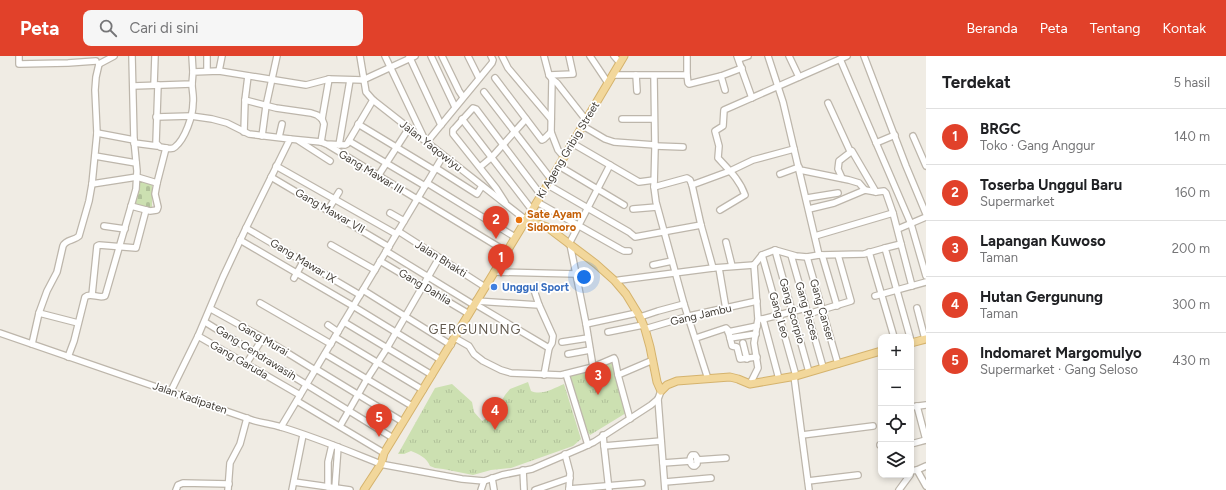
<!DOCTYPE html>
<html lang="id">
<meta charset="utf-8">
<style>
:root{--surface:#fff;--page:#f6f6f6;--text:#202124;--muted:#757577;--line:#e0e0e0;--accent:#e1412a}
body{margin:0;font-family:Figtree,sans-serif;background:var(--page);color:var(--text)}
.controls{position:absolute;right:12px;bottom:12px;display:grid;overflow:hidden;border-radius:8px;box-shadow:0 2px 6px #0003}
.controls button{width:36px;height:36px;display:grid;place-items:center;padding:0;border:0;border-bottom:1px solid var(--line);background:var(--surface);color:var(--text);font:20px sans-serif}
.you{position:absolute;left:584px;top:221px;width:14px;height:14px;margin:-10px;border:3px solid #fff;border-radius:50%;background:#1a73e8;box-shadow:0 0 0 6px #1a73e833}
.badge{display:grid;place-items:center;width:26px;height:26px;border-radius:50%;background:var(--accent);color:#fff;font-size:13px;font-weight:700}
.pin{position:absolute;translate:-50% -33px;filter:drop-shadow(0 1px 2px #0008)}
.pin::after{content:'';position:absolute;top:21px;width:14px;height:12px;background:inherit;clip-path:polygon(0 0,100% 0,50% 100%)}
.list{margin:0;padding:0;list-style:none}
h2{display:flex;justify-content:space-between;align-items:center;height:52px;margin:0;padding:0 16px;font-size:17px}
h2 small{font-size:13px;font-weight:400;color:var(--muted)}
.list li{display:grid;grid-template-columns:26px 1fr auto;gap:12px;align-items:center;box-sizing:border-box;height:56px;padding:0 16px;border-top:1px solid var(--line)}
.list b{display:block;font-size:15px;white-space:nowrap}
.list p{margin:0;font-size:13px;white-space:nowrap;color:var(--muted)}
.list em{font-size:13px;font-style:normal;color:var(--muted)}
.icon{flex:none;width:22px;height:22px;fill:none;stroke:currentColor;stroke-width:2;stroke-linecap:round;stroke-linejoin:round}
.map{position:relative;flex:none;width:926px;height:434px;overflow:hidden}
header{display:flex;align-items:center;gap:24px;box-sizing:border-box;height:56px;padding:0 20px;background:var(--accent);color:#fff}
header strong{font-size:19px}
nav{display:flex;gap:22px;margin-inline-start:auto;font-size:14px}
.search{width:280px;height:36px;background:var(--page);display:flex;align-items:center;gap:10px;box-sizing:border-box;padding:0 14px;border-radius:8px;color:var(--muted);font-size:15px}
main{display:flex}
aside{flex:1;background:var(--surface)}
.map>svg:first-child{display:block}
</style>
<header>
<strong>Peta</strong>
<div class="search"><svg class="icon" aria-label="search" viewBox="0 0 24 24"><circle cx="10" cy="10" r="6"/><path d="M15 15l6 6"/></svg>Cari di sini</div>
<nav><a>Beranda</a><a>Peta</a><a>Tentang</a><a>Kontak</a></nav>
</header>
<main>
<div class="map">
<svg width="926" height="434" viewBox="0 0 926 434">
<defs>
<pattern id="grass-tufts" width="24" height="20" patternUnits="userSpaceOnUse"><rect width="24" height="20" fill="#cce0b1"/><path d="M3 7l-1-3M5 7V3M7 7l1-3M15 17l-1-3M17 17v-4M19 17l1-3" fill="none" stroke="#b0c199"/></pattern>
<pattern id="cemetery-stones" width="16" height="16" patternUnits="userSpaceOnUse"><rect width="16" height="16" fill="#cce0b1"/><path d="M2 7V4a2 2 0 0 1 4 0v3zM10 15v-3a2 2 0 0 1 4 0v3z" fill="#b0c199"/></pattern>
</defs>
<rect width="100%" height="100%" fill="#f0ece4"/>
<g fill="url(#grass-tufts)">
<path d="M611 305 626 357 590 379 585 373 569 320 592 313Z"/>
<path d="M528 326 531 335C542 340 554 332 564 328L581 383 573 390 511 412 491 414 473 419 443 413 435 412 430 410C427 402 419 398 411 395L404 398H398L435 332 452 328 472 346 474 356 482 365 490 360 496 355 505 339 510 333Z"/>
</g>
<path fill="url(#cemetery-stones)" d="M140 124 152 127V150L151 153 133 149Z"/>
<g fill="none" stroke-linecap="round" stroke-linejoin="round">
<g stroke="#bdb6ab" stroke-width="8">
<g id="minor">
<path d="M19 0V8L68 7 96 5"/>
<path d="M192 0 193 16"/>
<path d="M207 0V15"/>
<path d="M360 0 366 36 373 44 526 164"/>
<path d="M385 0 424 82"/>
<path d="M409 0 441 69"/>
<path d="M431 0 455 51"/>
<path d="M442 0 459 35 463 41"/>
<path d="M468 0 479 22"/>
<path d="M502 0 508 12 551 63"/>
<path d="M544 0 549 19 552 23 551 76 558 94 564 101"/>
<path d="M590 0 608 27"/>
<path d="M614 0 620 7"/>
<path d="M737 0 752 42"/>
<path d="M789 0 799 21"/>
<path d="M864 0 906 110 926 158"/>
<path d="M739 3 748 0"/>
<path d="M840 3 911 168 926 220"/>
<path d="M99 8 114 0"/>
<path d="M219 15 222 0"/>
<path d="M549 19 573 18 569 0"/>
<path d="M613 19H687V0"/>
<path d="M636 19 637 35"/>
<path d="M687 19 688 27 689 28 721 20"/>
<path d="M654 20 655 92 654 131 656 146 684 248 708 323"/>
<path d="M495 22 542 84 544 83 551 76"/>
<path d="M552 23 557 27 586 64"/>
<path d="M154 29 155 0"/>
<path d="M158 29 156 87 160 91 166 92"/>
<path d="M133 30 192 28 193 16 219 15 306 29 329 23 363 24 415 0"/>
<path d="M725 34 721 20 742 12"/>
<path d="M484 36 551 123"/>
<path d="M245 44 276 52 311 57 317 59 322 63 324 68 321 86"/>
<path d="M828 47 850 95"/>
<path d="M156 61 191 60 212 63 227 67 249 78 290 83 246 172 223 221 198 280 171 335"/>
<path d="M322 63 329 23"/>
<path d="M462 63 532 154"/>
<path d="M622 63H654"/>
<path d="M358 68 434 114"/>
<path d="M583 70 605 83 614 86 655 89"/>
<path d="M244 76 245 44 248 20"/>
<path d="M97 77 134 84"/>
<path d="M262 80 266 50 277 0"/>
<path d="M913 80 926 110"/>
<path d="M279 81 282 68"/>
<path d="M290 83 321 86 326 88 345 89 347 88 373 44"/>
<path d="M299 85 330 105"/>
<path d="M349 85 425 130"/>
<path d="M427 86 492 7 493 4 491 0"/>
<path d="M134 87 157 90"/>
<path d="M572 87 639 126 654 124"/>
<path d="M876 87 895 79"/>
<path d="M328 89 417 143"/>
<path d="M339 89 350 24"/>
<path d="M655 90 683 91"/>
<path d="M794 93 819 199"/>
<path d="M95 100 136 107"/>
<path d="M276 110 396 178"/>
<path d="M559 110 624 149"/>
<path d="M480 111 492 101 526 63"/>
<path d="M436 112 477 138 482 130"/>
<path d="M800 114 849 124 859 127 865 134"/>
<path d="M780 118 799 111"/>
<path d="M378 120 409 72"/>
<path d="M271 121 389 191"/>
<path d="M842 122 838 113 839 105 852 95 876 136"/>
<path d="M427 127 515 181"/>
<path d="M92 128 137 121 157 127 166 92C169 92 172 94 175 91 185 83 193 60 193 47 194 41 192 34 192 28"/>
<path d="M548 129 629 176 635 181 701 169"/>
<path d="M692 129 701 169 713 212"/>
<path d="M654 131 687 122 690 124 692 129 730 115 753 104 794 93 783 46 768 0"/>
<path d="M418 142 507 196"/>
<path d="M807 142 838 137"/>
<path d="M505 146 496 132 453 78V74L455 72 473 52 476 53 541 139"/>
<path d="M537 146 620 193 624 195H629"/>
<path d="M131 150 150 155 157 154 158 151 155 138 157 127"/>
<path d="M633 153 657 151"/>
<path d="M809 153 834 147 865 134 876 136 884 135 886 137 893 157"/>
<path d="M328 154 339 136"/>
<path d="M720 154 745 139C740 124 729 114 718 102L719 90 715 75 723 70 724 54 847 0"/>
<path d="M390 157 404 165"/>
<path d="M104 170 125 173"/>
<path d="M246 172 360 239"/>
<path d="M898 173 926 161"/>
<path d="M398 175 485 231"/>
<path d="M815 180 893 157 901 188 885 192 910 281"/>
<path d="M240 184 353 250 441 304"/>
<path d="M726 186 732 210"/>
<path d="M569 188 610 109"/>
<path d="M901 188 912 230"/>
<path d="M331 189 375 214"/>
<path d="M775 194 809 316"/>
<path d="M386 195 474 249"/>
<path d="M869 196 894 281"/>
<path d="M762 199 796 320"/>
<path d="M791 199 823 311"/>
<path d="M822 199 837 250"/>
<path d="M807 201 838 308"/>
<path d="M380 205 469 258"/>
<path d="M653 209 672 205"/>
<path d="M754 209 762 199 775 194 796 200 807 201 819 199 864 198 885 192"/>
<path d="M719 212 726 253"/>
<path d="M494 216 576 218 570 188"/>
<path d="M576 218 586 268 593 311"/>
<path d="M294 222 303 206"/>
<path d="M615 225 620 224 713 212 754 209"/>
<path d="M363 234 451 289"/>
<path d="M534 234 539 249"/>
<path d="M92 239 97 190 99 189 136 192 146 154"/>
<path d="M875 240 926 226"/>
<path d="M476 245 539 249 553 280 552 287 549 292 544 319"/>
<path d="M260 247 331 288"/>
<path d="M475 248 549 292"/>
<path d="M917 252 925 283"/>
<path d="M211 253 265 283 315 314"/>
<path d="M39 257 78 267"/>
<path d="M808 258 851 245 838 199"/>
<path d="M640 261 658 255 684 248"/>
<path d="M760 263H763L806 252"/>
<path d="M763 263 779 323"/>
<path d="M205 266 393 382"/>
<path d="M344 266 432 319"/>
<path d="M586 268 637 257"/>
<path d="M328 269 338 276"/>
<path d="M645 273 689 260 757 245"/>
<path d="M608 276 643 269"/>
<path d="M728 276 757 270"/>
<path d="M0 277C84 306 168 335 252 364 261 367 272 368 281 371 315 381 348 395 381 408"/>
<path d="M198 280 300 339"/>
<path d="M335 281 423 334"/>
<path d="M455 282 469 290 474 298 483 305 501 314 511 317 561 319 593 311 614 302 615 304 618 319 630 363"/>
<path d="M696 282 726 272 728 274 732 290 737 291 740 303 757 301"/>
<path d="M730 282 756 278"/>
<path d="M562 286 588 282"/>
<path d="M743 287 747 303"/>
<path d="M32 288 39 257 47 235 57 216 63 190C66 183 74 185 79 180L89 145 92 128 97 77 95 34 96 21 99 8"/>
<path d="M325 298 412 350"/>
<path d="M568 298 590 294"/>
<path d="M68 301 74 285 85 241C91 236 98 243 105 240L106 237 136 133 137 115 134 84 132 0"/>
<path d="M246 308 263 282"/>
<path d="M316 313 403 366"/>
<path d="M566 318 588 389"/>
<path d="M618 319 653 304"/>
<path d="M794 320 809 434"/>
<path d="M750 328 758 312 754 287 758 263 754 209"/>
<path d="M658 343 665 434"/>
<path d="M297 345 384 397"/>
<path d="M917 350 926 384"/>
<path d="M911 351 926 349"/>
<path d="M340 370 367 323 387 292 439 202"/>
<path d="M281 371 443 100"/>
<path d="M603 379 604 390 609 434"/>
<path d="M802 379 873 370"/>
<path d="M911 388 926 384"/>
<path d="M880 389H881"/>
<path d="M604 390 661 385"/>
<path d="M565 398 570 417 569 434"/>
<path d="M692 399H695L697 402V408L695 410H693C690 408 689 402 692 399Z"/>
<path d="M697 404 726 402"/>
<path d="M663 407 691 405"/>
<path d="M380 408 462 423 484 425 502 419 532 413 581 392 594 386 651 349 658 343 661 335"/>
<path d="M523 414 524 434"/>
<path d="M917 414 926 410"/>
<path d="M911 415 917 414 926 430"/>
<path d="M492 422 494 434"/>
<path d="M808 425 858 419"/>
<path d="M294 426 350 434"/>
<path d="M665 426 711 422"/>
<path d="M328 431V406L332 389"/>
<path d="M335 432 338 391"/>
<path d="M569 433 642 427"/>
<path d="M176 434 178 429 183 427 229 428"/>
<path d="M228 434 230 407 240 388 247 362"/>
<path d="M292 434 303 379"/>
<path d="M481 434 484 425"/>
<path d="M535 434 570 422"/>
<path d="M899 434 910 419"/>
</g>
</g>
<g stroke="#d5b36d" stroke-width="9">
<g id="major">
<path d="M526 164 547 171 596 208 615 225 626 238 640 261 645 273 650 291 657 326 661 335 667 329 677 325 730 321 738 323 750 328 796 320 881 295"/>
<path d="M911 287 926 283"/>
<path d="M364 434 381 408 384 397 403 366 551 123 624 0"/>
</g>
</g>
<use href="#minor" stroke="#fff" stroke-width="5.5"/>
<use href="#major" stroke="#f2d79b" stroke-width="7"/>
</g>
<circle fill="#e8710a" stroke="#fff" stroke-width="1.5" cx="519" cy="164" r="4"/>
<circle fill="#3f7fe0" stroke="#fff" stroke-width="1.5" cx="494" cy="231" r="4"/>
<g text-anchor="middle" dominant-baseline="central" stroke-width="3.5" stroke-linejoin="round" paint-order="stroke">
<g font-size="11" fill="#413c35" stroke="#fff">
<text transform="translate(431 90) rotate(38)">Jalan Yaqowiyu</text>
<text transform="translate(568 94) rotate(-59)">Ki Ageng Gribig Street</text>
<text transform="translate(371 116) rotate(31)">Gang Mawar III</text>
<text transform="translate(330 155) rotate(30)">Gang Mawar VII</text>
<text transform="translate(441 203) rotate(32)">Jalan Bhakti</text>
<text transform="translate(303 205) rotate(31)">Gang Mawar IX</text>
<text transform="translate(425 231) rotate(31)">Gang Dahlia</text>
<text transform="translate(822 254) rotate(74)">Gang Canser</text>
<text transform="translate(792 255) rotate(74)">Gang Scorpio</text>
<text transform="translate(807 255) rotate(74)">Gang Pisces</text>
<text transform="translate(701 259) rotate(-13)">Gang Jambu</text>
<text transform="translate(779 259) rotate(74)">Gang Leo</text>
<text transform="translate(263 283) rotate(30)">Gang Murai</text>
<text transform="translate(256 297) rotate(32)">Gang Cendrawasih</text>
<text transform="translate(239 304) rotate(30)">Gang Garuda</text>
<text transform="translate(190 342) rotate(19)">Jalan Kadipaten</text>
</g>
<g font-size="11" font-weight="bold" fill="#c56008" stroke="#fff" text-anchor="start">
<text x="527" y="158">Sate Ayam<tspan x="527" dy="13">Sidomoro</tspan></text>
</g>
<g font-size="11" font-weight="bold" fill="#366cbe" stroke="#fff" text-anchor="start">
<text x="502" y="231">Unggul Sport</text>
</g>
<g font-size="13" letter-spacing="1" fill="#62594d" stroke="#fff">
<text x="475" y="273">GERGUNUNG</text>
</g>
</g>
</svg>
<div class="controls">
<button>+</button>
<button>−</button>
<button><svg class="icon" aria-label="locate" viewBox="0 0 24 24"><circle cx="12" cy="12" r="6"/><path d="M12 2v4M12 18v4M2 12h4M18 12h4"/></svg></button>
<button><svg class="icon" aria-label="layers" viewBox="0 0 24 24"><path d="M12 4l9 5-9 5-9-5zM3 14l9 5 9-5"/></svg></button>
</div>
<div class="you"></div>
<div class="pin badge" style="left:501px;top:221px">1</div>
<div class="pin badge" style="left:496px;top:183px">2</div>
<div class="pin badge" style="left:598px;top:339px">3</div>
<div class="pin badge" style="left:495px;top:374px">4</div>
<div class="pin badge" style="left:379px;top:381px">5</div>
</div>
<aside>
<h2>Terdekat<small>5 hasil</small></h2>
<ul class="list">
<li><span class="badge">1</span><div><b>BRGC</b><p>Toko · Gang Anggur</p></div><em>140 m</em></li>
<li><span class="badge">2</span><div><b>Toserba Unggul Baru</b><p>Supermarket</p></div><em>160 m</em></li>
<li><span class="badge">3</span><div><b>Lapangan Kuwoso</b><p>Taman</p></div><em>200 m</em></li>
<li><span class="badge">4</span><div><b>Hutan Gergunung</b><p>Taman</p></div><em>300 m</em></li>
<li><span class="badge">5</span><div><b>Indomaret Margomulyo</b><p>Supermarket · Gang Seloso</p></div><em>430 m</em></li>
</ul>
</aside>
</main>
